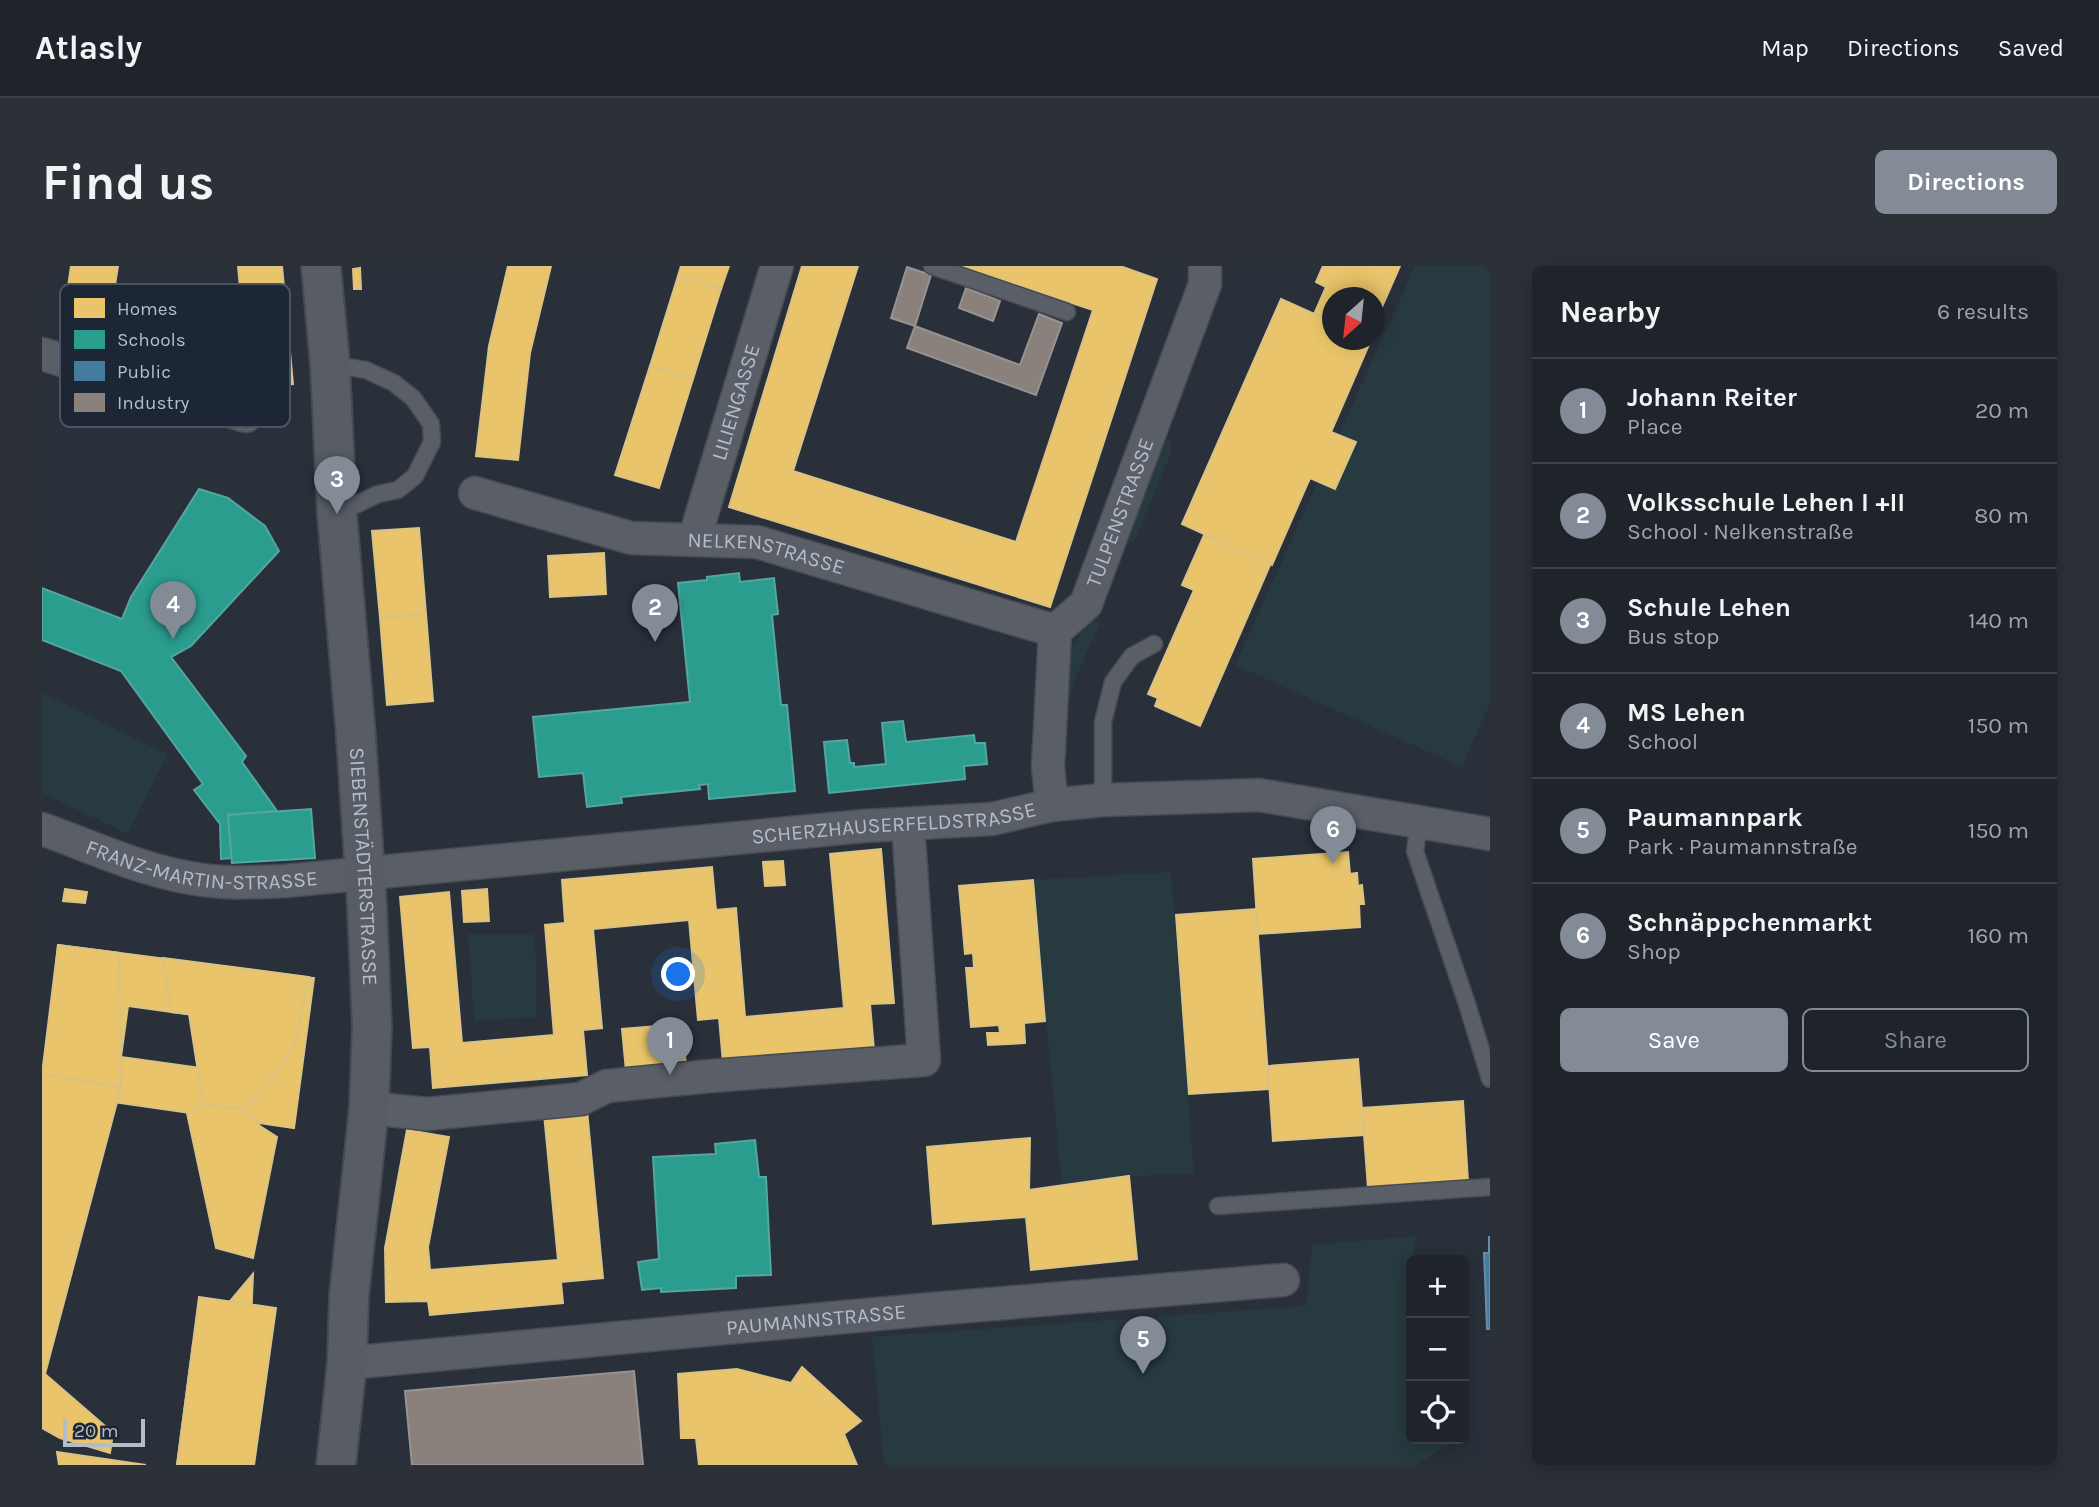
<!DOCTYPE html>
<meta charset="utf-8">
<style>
:root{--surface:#1f242b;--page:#2c3037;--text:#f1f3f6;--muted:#a1a4a9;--line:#3c4147;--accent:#838b97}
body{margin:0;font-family:Karla,sans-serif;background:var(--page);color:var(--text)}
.controls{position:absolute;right:21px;bottom:21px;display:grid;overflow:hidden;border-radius:10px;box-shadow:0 4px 18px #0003}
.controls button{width:63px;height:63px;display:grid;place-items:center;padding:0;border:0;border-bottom:2px solid var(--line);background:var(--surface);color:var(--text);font:35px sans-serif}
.compass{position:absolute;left:1280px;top:21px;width:63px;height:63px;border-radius:50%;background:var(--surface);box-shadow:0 4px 18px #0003;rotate:207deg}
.scale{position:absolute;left:21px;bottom:18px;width:82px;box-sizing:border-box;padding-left:7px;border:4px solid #b4bcca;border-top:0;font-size:19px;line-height:24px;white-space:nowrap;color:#b4bcca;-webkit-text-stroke:5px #1d2634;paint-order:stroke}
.you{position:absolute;left:637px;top:709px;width:24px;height:24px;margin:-18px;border:5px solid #fff;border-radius:50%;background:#1a73e8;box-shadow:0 0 0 10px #1a73e833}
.badge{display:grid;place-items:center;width:46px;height:46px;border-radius:50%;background:var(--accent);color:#fff;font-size:23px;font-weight:700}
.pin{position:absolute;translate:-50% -58px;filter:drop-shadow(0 2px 4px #0008)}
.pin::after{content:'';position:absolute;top:37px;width:24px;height:21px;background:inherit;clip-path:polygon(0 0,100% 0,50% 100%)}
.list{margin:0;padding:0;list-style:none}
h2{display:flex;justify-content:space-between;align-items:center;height:91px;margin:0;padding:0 28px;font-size:30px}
h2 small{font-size:23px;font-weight:400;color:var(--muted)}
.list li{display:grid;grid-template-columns:46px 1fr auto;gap:21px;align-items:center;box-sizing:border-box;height:105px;padding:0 28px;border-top:2px solid var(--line)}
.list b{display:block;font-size:26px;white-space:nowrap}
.list p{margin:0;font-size:23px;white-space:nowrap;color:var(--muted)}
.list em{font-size:23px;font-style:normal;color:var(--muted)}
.actions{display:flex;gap:14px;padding:21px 28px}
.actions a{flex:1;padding:16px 0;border:2px solid var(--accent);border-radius:10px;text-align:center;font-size:24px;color:var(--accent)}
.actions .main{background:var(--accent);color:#fff}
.icon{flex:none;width:38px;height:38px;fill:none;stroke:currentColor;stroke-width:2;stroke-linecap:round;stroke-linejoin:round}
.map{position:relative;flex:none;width:1448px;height:1199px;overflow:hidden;border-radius:10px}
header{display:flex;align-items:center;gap:42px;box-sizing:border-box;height:98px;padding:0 35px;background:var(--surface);border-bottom:2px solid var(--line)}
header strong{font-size:33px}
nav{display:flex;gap:38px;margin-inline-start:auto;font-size:24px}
.intro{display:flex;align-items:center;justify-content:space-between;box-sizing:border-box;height:168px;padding:0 42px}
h1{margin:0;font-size:49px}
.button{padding:18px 32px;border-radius:10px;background:var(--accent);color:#fff;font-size:24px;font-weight:700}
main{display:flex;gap:42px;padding:0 42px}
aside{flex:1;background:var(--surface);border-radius:10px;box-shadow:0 4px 18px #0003}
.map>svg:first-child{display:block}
</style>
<header>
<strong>Atlasly</strong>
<nav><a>Map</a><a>Directions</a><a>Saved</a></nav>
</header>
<div class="intro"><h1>Find us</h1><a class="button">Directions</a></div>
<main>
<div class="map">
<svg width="1448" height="1199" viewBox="0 0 1448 1199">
<rect width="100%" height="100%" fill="#293039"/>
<g fill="#263a3f">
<path d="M1373 0H1448V437L1420 501 1193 399Z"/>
<path d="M1124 173 1129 174V187L1092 276H1090L1084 272 1119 174Z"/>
<path d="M1049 351 1058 358 1034 410 1025 441 1026 488H1017L1027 388Z"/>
<path d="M0 427 125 488 86 568 0 527Z"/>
<path d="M1129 606 1152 908 1087 910 1020 920 991 614Z"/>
<path d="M426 668 493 669 495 751 432 755Z"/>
<path d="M1374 970 1371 994H1369V1173H1415L1374 1199H842L830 1071 1264 1040 1270 979Z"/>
</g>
<g fill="#e9c46a" stroke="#d9c287" stroke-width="2" fill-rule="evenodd">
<path d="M29 0H76L67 57 22 49Z"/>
<path d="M196 0H240L251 118 169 124 123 114 136 70 170 81 203 78Z"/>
<path d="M466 0H509L488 87 476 194 434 190 447 80Z"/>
<path d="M639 0H687L679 23 636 10Z"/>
<path d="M760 0H816L751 205 974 276 1051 44 917 0H1078L1115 13 1008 341 687 241Z"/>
<path d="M1281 0H1358L1332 59V32H1290V74H1326L1158 460 1113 440 1116 432 1106 428 1152 324 1140 319 1162 269 1173 274 1284 21 1274 16Z"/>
<path d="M318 2 319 23H312L311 3Z"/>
<path d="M636 10 679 23 651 113 608 100Z"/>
<path d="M1239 33 1290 56V74H1329L1289 166 1314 176 1293 223 1268 212 1230 299 1140 258Z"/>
<path d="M608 100 651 113 617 222 573 209Z"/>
<path d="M377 262 384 348 338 352 330 265Z"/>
<path d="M562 287 564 328 508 331 506 290Z"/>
<path d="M384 348 391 435 345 439 338 352Z"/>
<path d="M839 583 852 737 828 738 832 784 681 797 677 752 656 754 647 654 551 663 560 762 541 764 545 809 391 822 388 781 371 782 358 631 407 626 420 777 512 769 503 659 523 657 520 614 670 601 674 644 694 642 703 751 802 742 788 588Z"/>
<path d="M1306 586 1308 608 1315 607 1316 620 1320 619 1322 638H1317L1318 661 1216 668 1211 593Z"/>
<path d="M741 595 743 619 723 620 721 596Z"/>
<path d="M991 614 1003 755 982 757 983 777 946 779 945 767H958L957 759 929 761 924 702H932L931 687 923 688 917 620Z"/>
<path d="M23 623 45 626 43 637 21 635Z"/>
<path d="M445 623 447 655 422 656 420 625Z"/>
<path d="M1214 643 1227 823 1147 828 1134 649Z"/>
<path d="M16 679 272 712 252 862 1 826ZM86 740 202 756 195 807 79 791Z"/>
<path d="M16 679 77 687 79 821 0 808Z"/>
<path d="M121 692 267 711 252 782 204 844 161 838 147 748 129 746Z"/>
<path d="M640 758 644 800 584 805 580 763Z"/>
<path d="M1316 793 1322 869 1231 875 1226 800Z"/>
<path d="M0 808 79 821 3 1108 71 1167 68 1187 18 1172 0 1162Z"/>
<path d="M1421 835 1426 916 1326 922 1320 842Z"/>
<path d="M161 838 204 844 218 860 235 871 211 992 174 982 145 847Z"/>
<path d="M545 844 561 1012 519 1016 521 1037 388 1049 386 1035 344 1036 343 982 365 864 407 871 386 981 388 1004 516 994 502 848Z"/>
<path d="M988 872 987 924 1087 910 1095 993 989 1004 984 951 891 958 885 881Z"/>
<path d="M211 1008 203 1199H135L151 1079Z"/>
<path d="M157 1031 234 1042 212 1199H135Z"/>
<path d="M760 1101 819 1155 802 1168 815 1199H657L654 1172H639L636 1108 695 1103 749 1117Z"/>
<path d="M15 1186 104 1199H17Z"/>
</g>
<g fill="#2a9d8f" stroke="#53a6a1" stroke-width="2">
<path d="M157 223 186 232 223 260 237 285 149 380 129 391 204 490 200 496 235 545 186 549 190 592 179 593 178 558 152 524 161 518 79 405 0 374V322L80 353 89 331Z"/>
<path d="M697 307 698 316 732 312 736 348 730 349 739 439H745L753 525 667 533 666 518 657 519 658 523 579 531 580 537 545 541 541 507 497 511 491 451 648 436 636 317 665 314V311Z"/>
<path d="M861 455 864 476 932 469 933 477H943L945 498 922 500 923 513 787 527 782 476 805 474 808 497H812V501L844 498 840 457Z"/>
<path d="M269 543 273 592 190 597 186 549Z"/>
<path d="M713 874 717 911H724L729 1009 694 1010V1022L619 1026V1022L600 1024 596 996 617 993 611 891 674 888 673 878Z"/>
</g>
<path fill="#457b9d" stroke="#668eaa" stroke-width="2" d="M1447 971H1448V1063H1445L1442 987H1447Z"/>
<g fill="#8a817c" stroke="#979393" stroke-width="2">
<path d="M865 1 889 9 873 60 849 52Z"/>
<path d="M924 22 958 35 951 55 917 42Z"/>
<path d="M997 48 1020 57 994 129 865 82 873 60 978 99Z"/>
<path d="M592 1105 601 1199H370L363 1125Z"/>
</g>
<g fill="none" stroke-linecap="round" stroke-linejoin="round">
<g stroke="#464b52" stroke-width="19">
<g id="lane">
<path d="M890 0 1025 46"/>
<path d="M288 98 324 104 352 117 371 132 389 158 390 176 373 210 356 224 336 228 297 247"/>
<path d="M1061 534V456L1071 416 1090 390 1112 378"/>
<path d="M1377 557 1373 585 1425 738 1448 813"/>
<path d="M1176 940 1448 921"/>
</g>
</g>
<g stroke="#464b52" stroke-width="35">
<g id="street">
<path d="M0 88 204 150"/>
<path id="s1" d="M433 227 589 272 715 276 1013 365"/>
<path id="s2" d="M652 274 735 0"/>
<path id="s3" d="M1010 539 1006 501 1013 365 1044 338 1163 18V0"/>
<path id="s4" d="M0 563C53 582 105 607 161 614 188 618 216 616 243 615L822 560 950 553 1010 539 1061 534 1217 529 1448 568"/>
<path d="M327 842 385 848 539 833 565 820 669 810 882 794 866 558"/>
<path id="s5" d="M305 1097 890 1043 1241 1014"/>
</g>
</g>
<g stroke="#464b52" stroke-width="42">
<g id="secondary">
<path id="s6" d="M279 0 288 98 295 248 314 471 325 640 330 761 327 842 307 1030 305 1097 294 1199"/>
</g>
</g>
<use href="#lane" stroke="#5a5f67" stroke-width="16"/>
<use href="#street" stroke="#5a5f67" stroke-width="32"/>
<use href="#secondary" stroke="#585d65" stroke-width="38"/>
</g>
<g text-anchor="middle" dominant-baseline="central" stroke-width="7" stroke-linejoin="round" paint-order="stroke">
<g font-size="21" fill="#b4bcca" stroke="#1d2634">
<text stroke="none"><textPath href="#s2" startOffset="144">LILIENGASSE</textPath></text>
<text stroke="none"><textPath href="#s3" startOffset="313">TULPENSTRASSE</textPath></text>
<text stroke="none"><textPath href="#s1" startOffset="299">NELKENSTRASSE</textPath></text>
<text stroke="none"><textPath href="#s4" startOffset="863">SCHERZHAUSERFELDSTRASSE</textPath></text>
<text stroke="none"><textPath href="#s4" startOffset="166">FRANZ-MARTIN-STRASSE</textPath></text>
<text stroke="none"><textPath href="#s6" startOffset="602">SIEBENSTÄDTERSTRASSE</textPath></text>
<text stroke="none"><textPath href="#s5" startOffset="471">PAUMANNSTRASSE</textPath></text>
</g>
</g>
<rect x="18" y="18" width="230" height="143" rx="10" fill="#1d2634" stroke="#4a5361" stroke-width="2"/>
<rect x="32" y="32" width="31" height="20" fill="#e9c46a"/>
<rect x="32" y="64" width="31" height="19" fill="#2a9d8f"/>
<rect x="32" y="95" width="31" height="20" fill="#457b9d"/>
<rect x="32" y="127" width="31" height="19" fill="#8a817c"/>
<g font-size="19" fill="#b4bcca">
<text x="75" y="49">Homes</text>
<text x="75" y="80">Schools</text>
<text x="75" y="112">Public</text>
<text x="75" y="143">Industry</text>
</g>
</svg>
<div class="controls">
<button>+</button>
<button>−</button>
<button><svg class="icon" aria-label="locate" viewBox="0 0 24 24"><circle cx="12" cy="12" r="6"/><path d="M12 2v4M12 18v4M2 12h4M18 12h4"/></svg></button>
</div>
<svg class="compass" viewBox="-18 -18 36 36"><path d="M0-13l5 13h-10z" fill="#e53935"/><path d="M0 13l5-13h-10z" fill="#a1a4a9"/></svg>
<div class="scale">20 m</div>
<div class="you"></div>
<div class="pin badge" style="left:628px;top:809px">1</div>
<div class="pin badge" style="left:613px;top:376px">2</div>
<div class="pin badge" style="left:295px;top:248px">3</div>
<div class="pin badge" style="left:131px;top:373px">4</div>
<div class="pin badge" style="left:1101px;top:1108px">5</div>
<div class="pin badge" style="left:1291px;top:598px">6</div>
</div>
<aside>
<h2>Nearby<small>6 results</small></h2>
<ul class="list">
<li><span class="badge">1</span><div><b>Johann Reiter</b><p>Place</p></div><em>20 m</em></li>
<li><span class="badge">2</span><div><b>Volksschule Lehen I +II</b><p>School · Nelkenstraße</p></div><em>80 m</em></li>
<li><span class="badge">3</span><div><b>Schule Lehen</b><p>Bus stop</p></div><em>140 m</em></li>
<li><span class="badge">4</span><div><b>MS Lehen</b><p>School</p></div><em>150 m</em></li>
<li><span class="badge">5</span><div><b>Paumannpark</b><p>Park · Paumannstraße</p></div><em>150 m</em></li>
<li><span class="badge">6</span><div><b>Schnäppchenmarkt</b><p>Shop</p></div><em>160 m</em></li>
</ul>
<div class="actions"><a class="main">Save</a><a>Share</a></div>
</aside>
</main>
